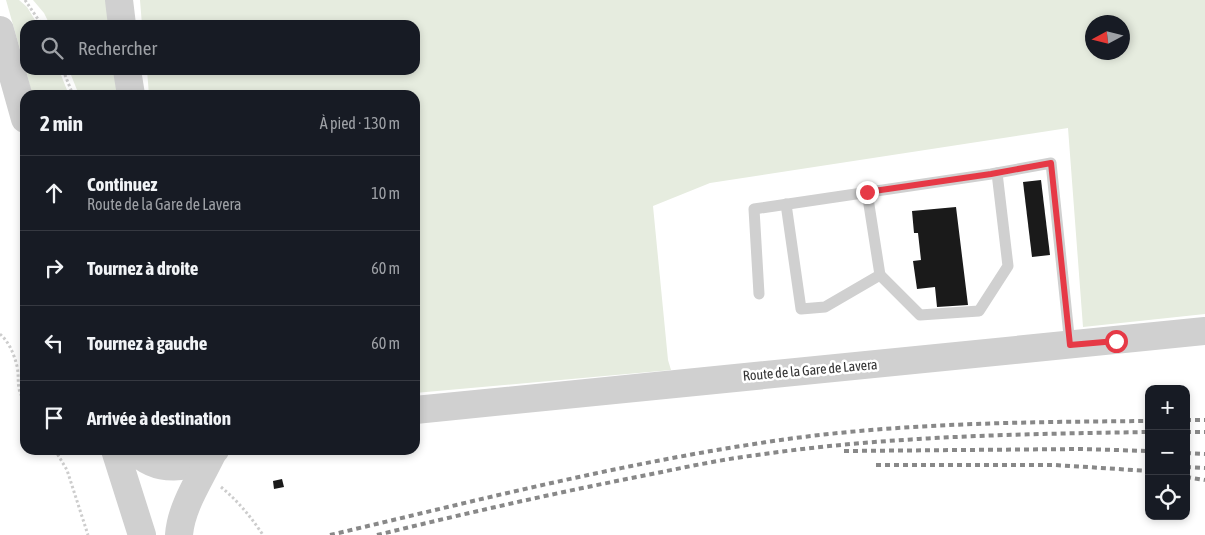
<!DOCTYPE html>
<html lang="fr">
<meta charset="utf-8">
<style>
:root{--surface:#171b24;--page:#20242c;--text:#f1f3f6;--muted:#9ea1a6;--line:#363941}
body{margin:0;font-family:"Asap Condensed",sans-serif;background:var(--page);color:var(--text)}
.controls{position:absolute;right:15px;bottom:15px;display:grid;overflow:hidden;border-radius:10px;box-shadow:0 2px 8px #0003}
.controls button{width:45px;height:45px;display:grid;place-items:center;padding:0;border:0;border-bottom:1px solid var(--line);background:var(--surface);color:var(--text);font:25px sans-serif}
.compass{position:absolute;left:1085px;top:15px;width:45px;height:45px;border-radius:50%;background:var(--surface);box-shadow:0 2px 8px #0003;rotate:263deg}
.stop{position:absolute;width:15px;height:15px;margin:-11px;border:4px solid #e63946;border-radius:50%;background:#fff}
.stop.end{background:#e63946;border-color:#fff;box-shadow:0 1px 5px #0008}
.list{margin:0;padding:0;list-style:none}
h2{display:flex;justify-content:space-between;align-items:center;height:65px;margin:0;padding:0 20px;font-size:21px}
h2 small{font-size:16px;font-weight:400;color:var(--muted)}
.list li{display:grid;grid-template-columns:32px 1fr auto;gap:15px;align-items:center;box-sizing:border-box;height:75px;padding:0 20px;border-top:1px solid var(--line)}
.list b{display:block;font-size:19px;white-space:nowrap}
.list p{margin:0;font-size:16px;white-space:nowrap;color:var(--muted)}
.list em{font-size:16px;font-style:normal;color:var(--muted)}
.icon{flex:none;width:28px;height:28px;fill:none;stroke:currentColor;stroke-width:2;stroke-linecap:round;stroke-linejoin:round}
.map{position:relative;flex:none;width:1205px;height:535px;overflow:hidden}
.search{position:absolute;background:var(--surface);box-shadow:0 2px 8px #0003;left:20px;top:20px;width:400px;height:55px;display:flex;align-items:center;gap:12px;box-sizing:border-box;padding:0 18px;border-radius:15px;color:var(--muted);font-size:19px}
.panel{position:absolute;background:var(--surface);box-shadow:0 2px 8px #0003;left:20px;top:90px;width:400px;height:365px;border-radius:15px}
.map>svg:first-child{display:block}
</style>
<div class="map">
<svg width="1205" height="535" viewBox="0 0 1205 535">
<rect width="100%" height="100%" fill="#fff"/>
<g fill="#e6ecdf" fill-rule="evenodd">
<path d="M6 0H19L27 7 38 25H25V67Z"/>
<path d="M33 0H110L112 25H50L44 13Z"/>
<path d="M140 0H1205V314L1083 327 1068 128 710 183 653 206 668 360 671 370 415 393V95H149L147 70H415V25H142ZM1092 22H1122V52H1092Z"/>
<path d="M26 70H59L69 95H32Z"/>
<path d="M69 70H116L118 95H79Z"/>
</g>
<g fill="#1a1a1a">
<path d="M1041 180 1050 255 1032 257 1023 182Z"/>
<path d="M956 207 968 305 937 307 935 287 917 289 913 261 921 260 918 233H914L912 211Z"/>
<path d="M282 479 284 487 274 489 273 481Z"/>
</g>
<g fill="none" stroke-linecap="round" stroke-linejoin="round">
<g stroke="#cdcdcd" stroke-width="3" stroke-dasharray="2.5 2.5" stroke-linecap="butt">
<path d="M25 0 42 25"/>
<path d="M63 70 73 95"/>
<path d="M0 334C9 342 14 354 17 366 20 380 15 388 25 401"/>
<path d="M55 450 67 470 88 535"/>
<path d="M221 487C238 501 251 517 263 535"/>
</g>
<g stroke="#d0d0d0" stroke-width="11">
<path d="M867 192 880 275"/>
<path d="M786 204 801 309 825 307 880 275 920 315 979 311 1008 266 997 173"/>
<path d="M759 294 754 209 991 174 1051 163 1070 345"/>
</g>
<g stroke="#d0d0d0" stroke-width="28">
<path d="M119 0 122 25"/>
<path d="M0 30 25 119"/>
<path d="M127 70 131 95"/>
<path d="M415 410 1205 331"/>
<path d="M115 450 142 535"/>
<path d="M135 450C156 473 192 471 215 450"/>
<path d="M179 535C181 506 201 478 213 452"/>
</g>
<g stroke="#888" stroke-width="4" stroke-dasharray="5 4" stroke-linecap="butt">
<path d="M1186 420H1205"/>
<path d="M1186 432H1205"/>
<path d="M844 451 1081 449 1149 451"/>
<path d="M1186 453 1205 454"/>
<path d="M876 465H1055L1149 471"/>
<path d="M1186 467 1205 468"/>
<path d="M1186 477 1205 480"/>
<path d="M330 535C470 502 611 466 754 444 884 423 1017 422 1149 421"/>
<path d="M377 535C463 514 550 494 637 477 677 469 717 460 757 455 887 436 1018 434 1149 432"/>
</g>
</g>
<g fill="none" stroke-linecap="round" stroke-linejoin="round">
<path stroke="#e63946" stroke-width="6" d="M867 192 991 174 1051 163 1070 345 1116 341"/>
</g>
<g text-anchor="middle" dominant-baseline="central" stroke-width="5" stroke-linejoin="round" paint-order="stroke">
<g font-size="14" fill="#333" stroke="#fff">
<text transform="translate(810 370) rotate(-5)">Route de la Gare de Lavera</text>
</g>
</g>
</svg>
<div class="controls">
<button>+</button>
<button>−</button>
<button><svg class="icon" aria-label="locate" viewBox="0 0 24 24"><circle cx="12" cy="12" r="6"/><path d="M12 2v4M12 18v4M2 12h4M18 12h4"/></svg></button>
</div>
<svg class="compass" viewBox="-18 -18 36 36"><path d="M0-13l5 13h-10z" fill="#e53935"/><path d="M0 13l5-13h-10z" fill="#9ea1a6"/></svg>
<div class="stop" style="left:1116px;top:341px"></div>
<div class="stop end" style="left:867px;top:192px"></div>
<div class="search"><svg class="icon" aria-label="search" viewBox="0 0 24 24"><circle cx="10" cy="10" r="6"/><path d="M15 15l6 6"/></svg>Rechercher</div>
<section class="panel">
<h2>2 min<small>À pied · 130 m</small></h2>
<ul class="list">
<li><svg class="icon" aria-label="ahead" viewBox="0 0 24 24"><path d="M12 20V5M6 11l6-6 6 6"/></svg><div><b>Continuez</b><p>Route de la Gare de Lavera</p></div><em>10 m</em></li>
<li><svg class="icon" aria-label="right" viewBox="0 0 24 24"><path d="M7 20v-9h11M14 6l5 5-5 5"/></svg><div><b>Tournez à droite</b></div><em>60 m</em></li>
<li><svg class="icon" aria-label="left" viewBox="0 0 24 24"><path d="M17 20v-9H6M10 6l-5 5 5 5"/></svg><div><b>Tournez à gauche</b></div><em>60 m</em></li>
<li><svg class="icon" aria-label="arrive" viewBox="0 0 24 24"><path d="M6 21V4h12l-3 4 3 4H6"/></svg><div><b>Arrivée à destination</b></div></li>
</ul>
</section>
</div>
